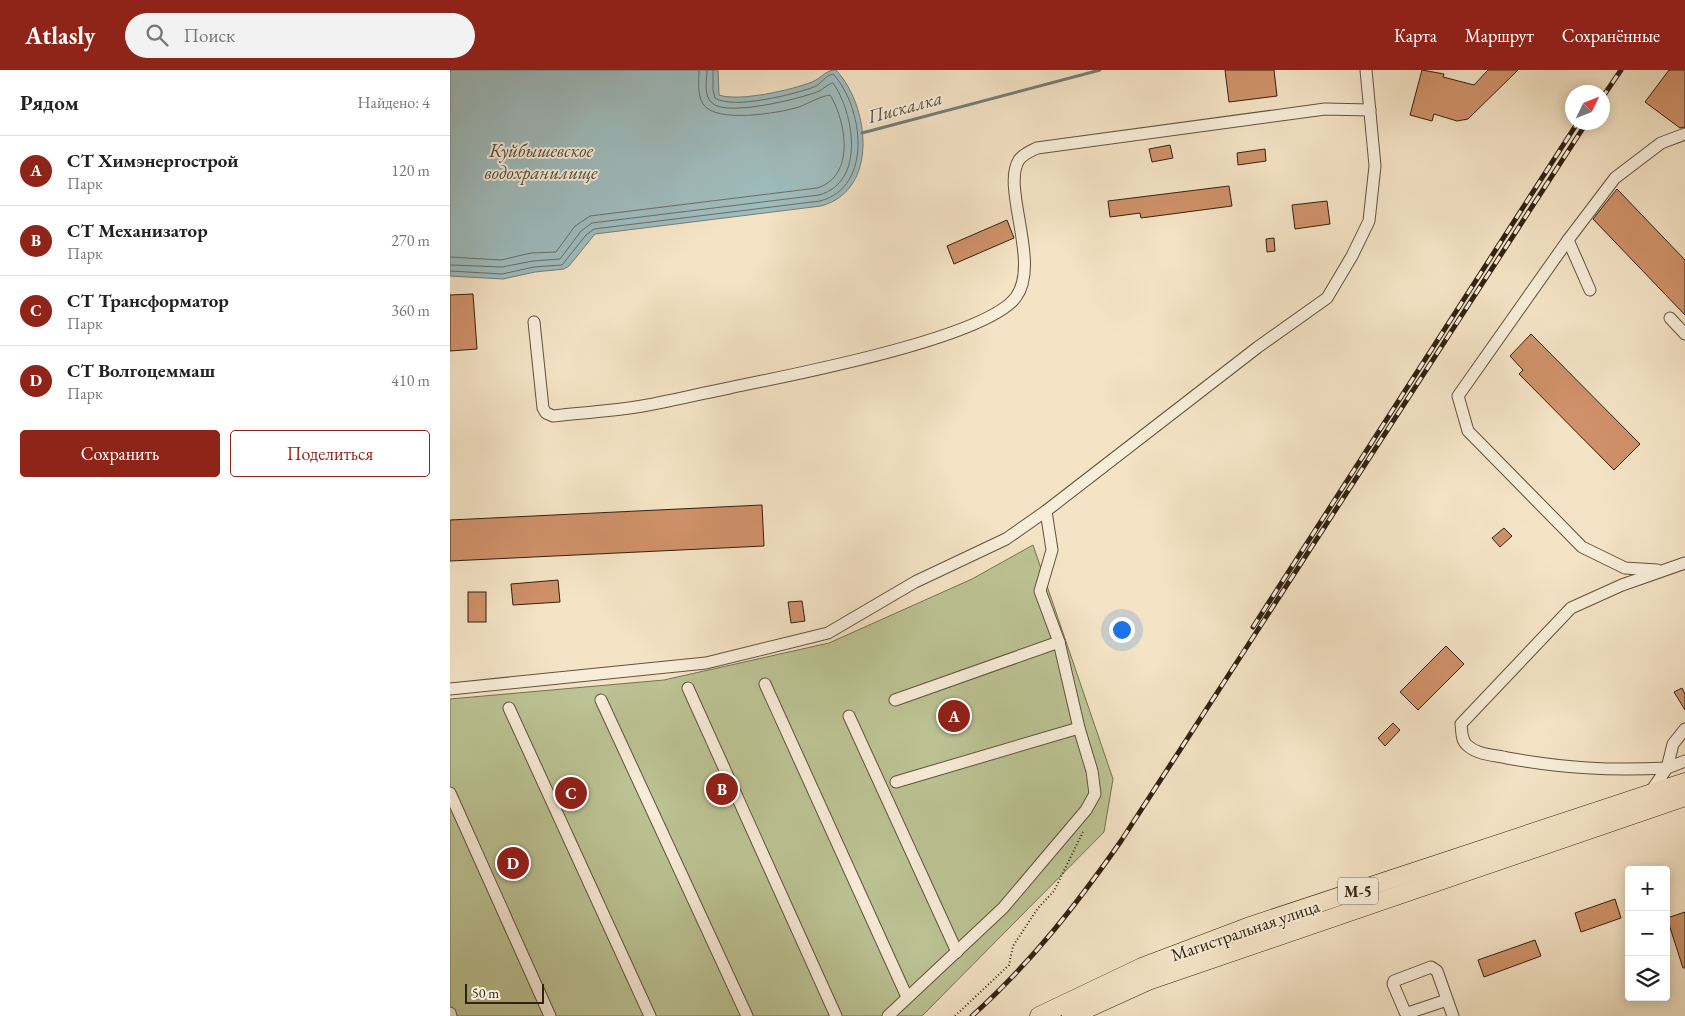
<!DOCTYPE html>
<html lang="ru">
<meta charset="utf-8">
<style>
:root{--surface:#fff;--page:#f2f2f2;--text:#222;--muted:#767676;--line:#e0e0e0;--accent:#8f2418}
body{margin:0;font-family:"EB Garamond",serif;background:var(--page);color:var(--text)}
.controls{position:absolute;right:15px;bottom:15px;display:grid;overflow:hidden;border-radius:5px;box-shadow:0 2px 12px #0003}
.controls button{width:45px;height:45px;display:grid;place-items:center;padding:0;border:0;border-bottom:1px solid var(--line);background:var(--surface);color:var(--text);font:25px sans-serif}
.compass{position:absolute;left:1115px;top:15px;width:45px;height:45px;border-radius:50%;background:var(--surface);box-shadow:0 2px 12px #0003;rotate:47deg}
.scale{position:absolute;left:15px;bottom:12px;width:79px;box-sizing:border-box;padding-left:5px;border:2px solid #312110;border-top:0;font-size:14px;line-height:18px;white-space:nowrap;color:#312110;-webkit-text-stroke:4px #f8edd9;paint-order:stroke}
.you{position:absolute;left:671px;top:559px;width:18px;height:18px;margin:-12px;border:4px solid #fff;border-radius:50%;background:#1a73e8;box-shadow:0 0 0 8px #1a73e833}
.badge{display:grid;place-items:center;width:32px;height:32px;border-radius:50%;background:var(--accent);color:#fff;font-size:16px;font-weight:700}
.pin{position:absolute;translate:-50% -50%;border:2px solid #fff;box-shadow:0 1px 5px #0006}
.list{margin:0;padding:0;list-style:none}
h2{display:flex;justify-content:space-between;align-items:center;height:65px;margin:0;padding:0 20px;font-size:21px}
h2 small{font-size:16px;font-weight:400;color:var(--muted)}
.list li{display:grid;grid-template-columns:32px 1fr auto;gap:15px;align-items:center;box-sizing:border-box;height:70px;padding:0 20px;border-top:1px solid var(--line)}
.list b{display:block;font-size:19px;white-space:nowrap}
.list p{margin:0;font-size:16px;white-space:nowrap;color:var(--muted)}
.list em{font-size:16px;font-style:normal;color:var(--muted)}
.actions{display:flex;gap:10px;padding:15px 20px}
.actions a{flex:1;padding:11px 0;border:1px solid var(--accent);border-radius:5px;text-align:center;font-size:18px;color:var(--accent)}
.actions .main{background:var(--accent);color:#fff}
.icon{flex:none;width:28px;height:28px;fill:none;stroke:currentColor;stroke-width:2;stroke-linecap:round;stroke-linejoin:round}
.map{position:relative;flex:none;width:1235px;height:946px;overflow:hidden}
header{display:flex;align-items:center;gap:30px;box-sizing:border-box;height:70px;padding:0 25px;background:var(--accent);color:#fff}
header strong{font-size:24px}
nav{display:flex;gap:28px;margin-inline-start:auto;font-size:18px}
.search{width:350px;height:45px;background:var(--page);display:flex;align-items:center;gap:12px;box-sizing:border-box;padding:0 18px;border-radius:28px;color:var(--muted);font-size:19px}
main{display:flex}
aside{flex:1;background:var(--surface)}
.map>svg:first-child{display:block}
</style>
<header>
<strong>Atlasly</strong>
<div class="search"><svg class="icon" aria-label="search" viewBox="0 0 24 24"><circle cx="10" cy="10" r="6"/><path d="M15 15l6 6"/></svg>Поиск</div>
<nav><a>Карта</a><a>Маршрут</a><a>Сохранённые</a></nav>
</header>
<main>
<aside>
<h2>Рядом<small>Найдено: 4</small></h2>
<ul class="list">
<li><span class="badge">A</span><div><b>СТ Химэнергострой</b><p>Парк</p></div><em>120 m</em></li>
<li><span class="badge">B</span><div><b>СТ Механизатор</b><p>Парк</p></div><em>270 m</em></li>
<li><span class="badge">C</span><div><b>СТ Трансформатор</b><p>Парк</p></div><em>360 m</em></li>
<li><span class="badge">D</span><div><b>СТ Волгоцеммаш</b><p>Парк</p></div><em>410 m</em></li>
</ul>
<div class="actions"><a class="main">Сохранить</a><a>Поделиться</a></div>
</aside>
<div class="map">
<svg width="1235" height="946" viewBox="0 0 1235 946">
<rect width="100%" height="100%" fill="#f4e3c5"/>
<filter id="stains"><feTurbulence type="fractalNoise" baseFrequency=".004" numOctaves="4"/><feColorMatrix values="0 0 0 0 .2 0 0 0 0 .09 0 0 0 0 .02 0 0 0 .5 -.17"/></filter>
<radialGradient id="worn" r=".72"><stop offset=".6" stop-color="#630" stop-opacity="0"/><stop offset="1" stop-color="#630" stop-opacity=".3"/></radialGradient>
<path fill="#bcc394" stroke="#767252" d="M583 475 663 709 654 762 472 946H0V629L214 610 379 573 522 509Z"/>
<path fill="#9fbcbe" stroke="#737e78" d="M0 0H268L269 25C289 32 342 20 362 12 372 8 375 0 386 0 419 35 430 120 371 136L145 164 119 196 114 199 85 202 53 209 0 206Z"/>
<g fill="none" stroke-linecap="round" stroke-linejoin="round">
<g stroke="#686e67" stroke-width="1">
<path d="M0 187 51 190 81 183 106 182 125 156 140 146 367 118C406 106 396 51 380 25 371 26 359 33 349 37 329 43 266 54 253 34 247 24 249 11 249 0"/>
<path d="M0 195 52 197 83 191 110 189 131 161 142 153 369 125C416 112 404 43 383 13 377 14 373 20 367 22 348 29 277 47 262 33 253 25 257 10 257 0"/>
<path d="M0 201 52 204 84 197 112 195 136 165 144 159 370 131C424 117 413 36 383 4 376 5 371 14 364 17 345 24 283 40 265 28L263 20V0"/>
</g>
<path stroke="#737e78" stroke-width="3" d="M412 63 650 0"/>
</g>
<g fill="#cf9169" stroke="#312110">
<path d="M775 0H824L827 26 779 32Z"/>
<path d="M972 0 994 4 993 7 1024 15 1038 0H1068L1018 49 1007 51 984 44 982 51 960 45Z"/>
<path d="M1219 0H1235V57L1230 58 1195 32Z"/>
<path d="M720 75 723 88 702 92 699 79Z"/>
<path d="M815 79 816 91 788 95 787 83Z"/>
<path d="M779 116 782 136 691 148 690 143 660 147 658 131Z"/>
<path d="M1167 119 1235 190V245L1143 149Z"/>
<path d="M877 131 880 154 845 159 842 135Z"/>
<path d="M557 150 564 168 504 194 497 176Z"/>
<path d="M824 168 825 181 817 182 816 169Z"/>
<path d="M23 224 27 279 0 281V225Z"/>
<path d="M1081 264 1190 374 1164 400 1069 304 1073 300 1060 286Z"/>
<path d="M312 435 314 476 0 491V450Z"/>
<path d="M1054 458 1062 466 1050 477 1042 468Z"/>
<path d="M108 510 110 532 63 535 61 514Z"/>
<rect x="18" y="522" width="18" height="30"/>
<path d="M352 531 355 551 341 553 338 532Z"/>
<path d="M996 576 1014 594 968 640 950 622Z"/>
<path d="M1232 618 1235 624V640L1224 622Z"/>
<path d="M943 653 950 660 935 676 928 668Z"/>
<path d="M1165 829 1171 848 1131 862 1125 843Z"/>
<path d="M1235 842V898H1233L1217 848Z"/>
<path d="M1085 870 1091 886 1034 907 1028 890Z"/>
</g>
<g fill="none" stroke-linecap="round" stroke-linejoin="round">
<g stroke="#62523d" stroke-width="13">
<g id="minor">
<path d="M1118 170 1008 326 1018 361 1132 477 1175 498 1207 500"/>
<path d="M1140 220 1118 170 1165 108 1211 73 1235 64"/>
<path d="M1220 248 1235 264"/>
<path d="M84 252 93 338 96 343 103 346C131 343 159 341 186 337 217 332 248 324 279 318 335 306 535 269 566 227 591 193 551 117 569 90 573 84 581 81 587 78L875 39 920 40"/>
<path d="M1235 493 1172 515 1121 538 1011 654C1012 661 1011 670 1017 675 1027 685 1045 685 1057 688 1114 698 1159 701 1217 698L1223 674 1235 659"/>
<path d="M315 614 457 927"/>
<path d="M238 618 386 946"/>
<path d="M0 619 256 593 378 563 465 512 556 469 596 441 808 277 877 228 902 186 919 151 925 96 916 0"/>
<path d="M151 630 297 946"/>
<path d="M445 630 609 572"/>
<path d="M59 638 200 946"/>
<path d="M399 646 507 882"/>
<path d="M446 712 629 658"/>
<path d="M0 723 100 946"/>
<path d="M1199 724 1217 698 1235 691"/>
<path d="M997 930 958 943 955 942 943 914 944 911 981 897 987 901 1003 946"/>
<path d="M0 943 1 946"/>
<path d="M438 946 553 838 636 740 645 724 642 701 629 658 609 572 590 521 602 480 596 441"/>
</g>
</g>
<g stroke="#312110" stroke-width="19">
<g id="highway">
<path d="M589 946 692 897 803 855 1235 712"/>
<path d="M621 946 698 911 1235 727"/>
</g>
</g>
<path stroke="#312110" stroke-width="2" stroke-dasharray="1 2.5" stroke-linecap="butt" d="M505 946 559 895 563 876 588 838 604 821 633 762"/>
<use href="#minor" stroke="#f8edd9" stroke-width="11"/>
<use href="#highway" stroke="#f4e3c5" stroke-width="18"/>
<g stroke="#312110" stroke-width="5">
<g id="rail">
<path d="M1152 28 1171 0"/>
<path d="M803 557 1128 52"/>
<path d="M522 946C580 894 627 834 671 771L1137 52"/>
</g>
</g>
<use href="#rail" stroke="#f8edd9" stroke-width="3" stroke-dasharray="9" stroke-linecap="butt"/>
</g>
<g text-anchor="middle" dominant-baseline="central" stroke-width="4" stroke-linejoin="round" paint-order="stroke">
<rect fill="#f8edd9" stroke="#6d5e4c" stroke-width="1" x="888" y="807.5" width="40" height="27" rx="4"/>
<g font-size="16" font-weight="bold" fill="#312110">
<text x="908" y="821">М-5</text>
</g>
<g font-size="18" fill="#312110" stroke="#f8edd9">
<text transform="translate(795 860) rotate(-19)">Магистральная улица</text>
</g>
<g font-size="19" font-style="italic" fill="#525044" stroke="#f8edd9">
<text transform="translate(455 37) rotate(-15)">Пискалка</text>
<text x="91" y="80">Куйбышевское<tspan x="91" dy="22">водохранилище</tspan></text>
</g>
</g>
<rect width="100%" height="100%" filter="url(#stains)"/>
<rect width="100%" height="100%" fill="url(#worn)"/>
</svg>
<div class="controls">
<button>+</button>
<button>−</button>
<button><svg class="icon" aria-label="layers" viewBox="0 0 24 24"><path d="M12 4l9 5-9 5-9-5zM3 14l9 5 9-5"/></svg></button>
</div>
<svg class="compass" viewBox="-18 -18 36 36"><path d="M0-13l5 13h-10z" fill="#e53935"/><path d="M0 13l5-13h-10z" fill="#767676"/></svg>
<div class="scale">50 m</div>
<div class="you"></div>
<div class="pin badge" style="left:504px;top:646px">A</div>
<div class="pin badge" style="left:272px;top:719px">B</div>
<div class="pin badge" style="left:121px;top:723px">C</div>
<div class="pin badge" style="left:63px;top:793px">D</div>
</div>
</main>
